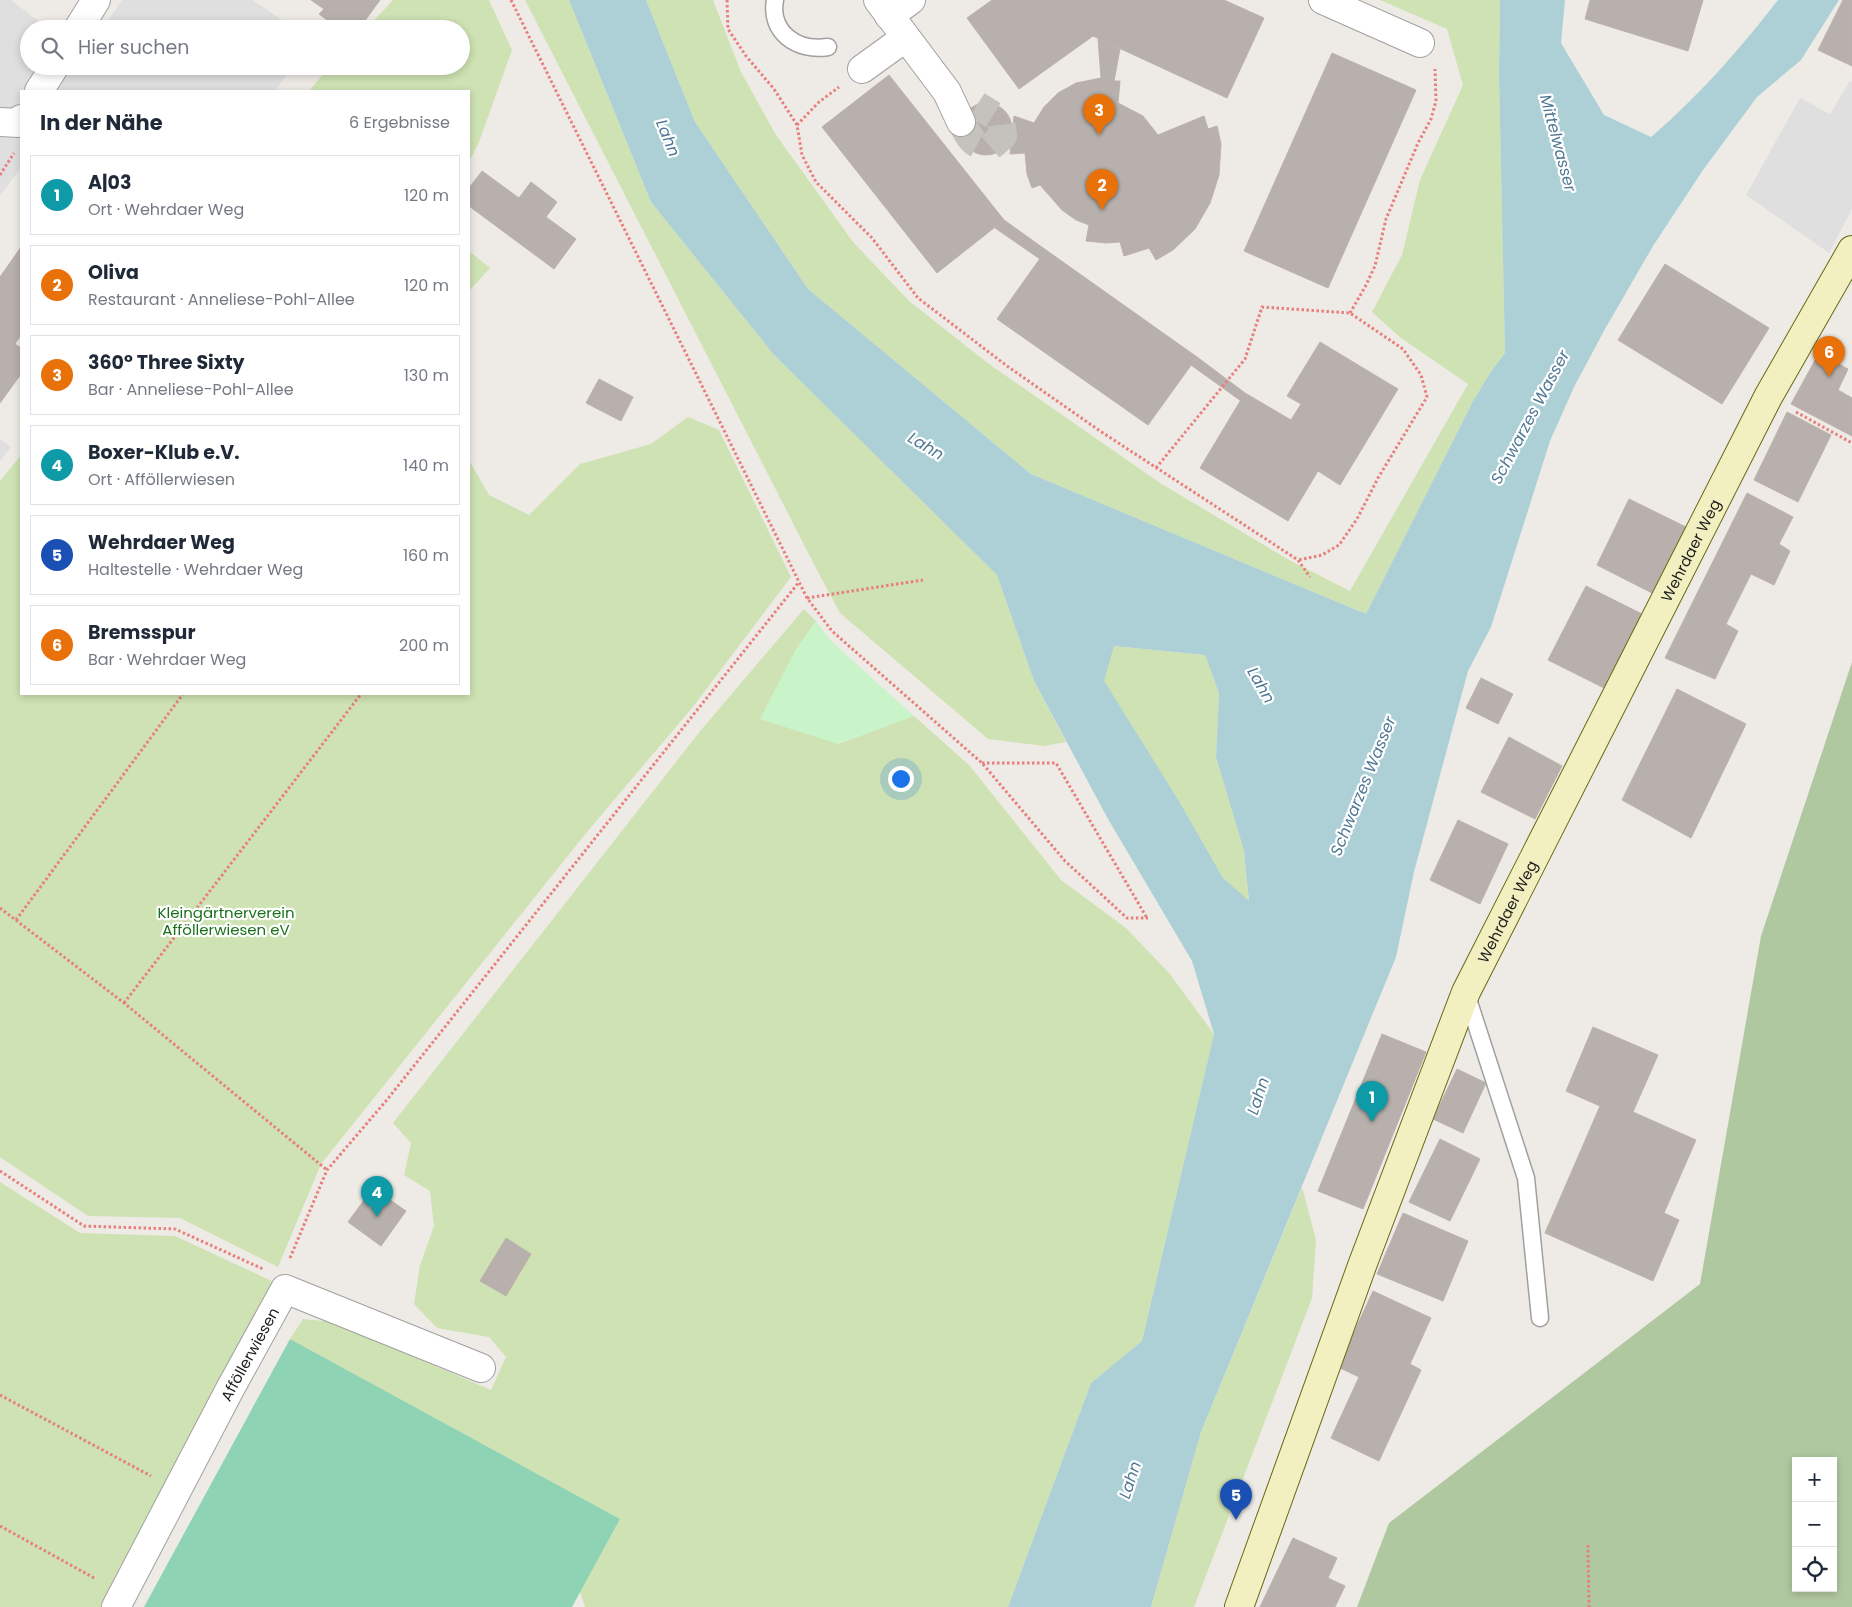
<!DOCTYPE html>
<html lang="de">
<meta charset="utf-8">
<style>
:root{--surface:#fff;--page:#f2f2f3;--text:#1f2937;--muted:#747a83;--line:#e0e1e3;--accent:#b45309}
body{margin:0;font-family:Poppins,sans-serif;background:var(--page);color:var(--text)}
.controls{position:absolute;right:15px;bottom:15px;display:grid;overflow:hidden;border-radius:0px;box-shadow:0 2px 8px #0003}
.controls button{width:45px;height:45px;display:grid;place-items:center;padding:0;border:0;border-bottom:1px solid var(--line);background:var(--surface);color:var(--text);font:25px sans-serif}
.you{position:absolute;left:900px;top:778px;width:18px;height:18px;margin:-12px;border:4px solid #fff;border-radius:50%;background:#1a73e8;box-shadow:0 0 0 8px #1a73e833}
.badge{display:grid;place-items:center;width:32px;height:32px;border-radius:50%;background:var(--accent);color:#fff;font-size:16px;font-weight:700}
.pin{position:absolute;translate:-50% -41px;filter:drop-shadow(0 1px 2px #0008)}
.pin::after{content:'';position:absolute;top:26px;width:18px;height:15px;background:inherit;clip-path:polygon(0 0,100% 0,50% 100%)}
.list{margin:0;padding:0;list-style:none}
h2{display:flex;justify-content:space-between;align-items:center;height:65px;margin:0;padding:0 20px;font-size:21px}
h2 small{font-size:16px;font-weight:400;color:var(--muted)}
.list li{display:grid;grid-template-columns:32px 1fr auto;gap:15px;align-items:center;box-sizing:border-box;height:80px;margin:0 10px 10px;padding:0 10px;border:1px solid var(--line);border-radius:0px}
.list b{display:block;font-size:19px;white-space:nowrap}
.list p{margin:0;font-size:16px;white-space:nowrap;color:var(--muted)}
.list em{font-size:16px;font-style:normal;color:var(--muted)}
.icon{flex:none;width:28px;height:28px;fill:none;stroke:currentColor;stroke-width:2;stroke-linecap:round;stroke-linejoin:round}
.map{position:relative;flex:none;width:1852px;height:1607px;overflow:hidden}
.search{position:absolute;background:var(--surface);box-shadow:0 2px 8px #0003;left:20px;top:20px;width:450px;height:55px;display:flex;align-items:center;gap:12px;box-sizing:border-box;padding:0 18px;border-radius:28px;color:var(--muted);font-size:19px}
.panel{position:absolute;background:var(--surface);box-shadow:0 2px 8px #0003;left:20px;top:90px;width:450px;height:605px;border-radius:0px}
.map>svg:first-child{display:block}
</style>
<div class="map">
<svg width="1852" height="1607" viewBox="0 0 1852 1607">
<rect width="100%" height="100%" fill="#eeebe6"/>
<g fill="#cee2b3">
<path d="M393 0H489L512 50 479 142 469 162V91H309L330 66H461V29H366Z"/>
<path d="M525 0H569L651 202 774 355 997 575 1034 681 1066 742 1044 746 988 739 840 613 817 570Z"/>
<path d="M646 0H713L741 72 776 135 853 242 909 301 989 364 1160 483 1289 560 1350 591 1468 384 1401 338 1372 312 1402 255 1420 180 1463 85 1447 29 1380 0H1500L1499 75 1505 353 1490 373 1472 403 1366 614 1031 474 808 289 695 122Z"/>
<path d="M469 251 490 268 469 291Z"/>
<path d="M688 417 719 430 791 577 692 708 587 832 321 1164 278 1267 180 1218 88 1216 0 1157V481L21 455V694H469V460L489 495 529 515 580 464 651 444Z"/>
<path d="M804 609 816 621 795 651 838 744 914 716 969 765 1061 880 1126 928 1169 973 1214 1034 1142 1341 1091 1383 1008 1607H585L580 1592 620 1519 290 1339 303 1319 333 1322 491 1390 506 1357 489 1337 437 1328 414 1304 420 1265 434 1226 430 1191 404 1175 411 1143 393 1123 701 730Z"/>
<path d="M1113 646 1205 655 1219 693 1216 757 1244 851 1249 902 1223 878 1179 801 1103 681Z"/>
<path d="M0 1182 80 1233 175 1236 278 1284 104 1607H0Z"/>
<path d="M1302 1187 1316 1240 1312 1298 1194 1607H1151L1201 1432Z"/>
</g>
<path fill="#b0c8a0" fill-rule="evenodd" d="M1852 662V1607H1357L1389 1523 1700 1284 1761 936ZM1796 1461H1833V1588H1796Z"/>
<path fill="#c9f3c9" d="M816 621 830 640 914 716 838 744 760 719 795 651Z"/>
<path fill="#8ed3b3" d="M290 1339 620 1519 572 1607H144Z"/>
<g fill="#dfdfdf">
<path d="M0 0H11L49 29H29V66H293L275 91H21V167L0 196Z"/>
<path d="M122 0H253L295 29H103Z"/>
<path d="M1850 81 1852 82V209L1829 253 1746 195 1800 98 1830 114Z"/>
<path d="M0 439 11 447 0 461Z"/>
</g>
<path fill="#acd0d6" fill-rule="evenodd" d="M569 0H646L695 122 808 289 1031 474 1366 614 1472 403 1490 373 1505 353 1499 75 1500 0H1565L1561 43 1604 115 1651 137C1698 97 1740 49 1778 0H1839L1801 60 1757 97 1703 170 1653 246 1605 329 1574 387 1550 441 1491 627 1468 671 1414 872 1396 957 1201 1432 1151 1607H1008L1091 1383 1142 1341 1214 1034 1192 961 1108 819 1034 681 997 575 774 355 651 202ZM1114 646 1205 655 1219 693 1216 757 1244 851 1249 901 1223 878 1179 801 1104 681Z"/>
<g fill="#b7b0ac" stroke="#beb2ab">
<path d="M311 0H380L359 29H339L319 14 324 9Z"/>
<path d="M992 0H1224L1264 18 1227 98 1093 36 1019 89 967 18Z"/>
<path d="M1590 0H1703L1688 51 1585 19Z"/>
<path d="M1843 0H1852V66L1818 50Z"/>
<path d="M1098 39 1120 49 1114 81H1120L1118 103 1143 116 1158 135 1204 116 1208 129 1217 126 1221 144 1219 175 1210 203 1195 229 1173 250 1156 260 1149 248 1124 256 1120 242 1106 243 1086 241 1089 225 1076 220 1062 210 1040 185 1032 188 1027 174 1025 153 1010 154 1014 116 1034 123 1044 107 1058 93 1076 83 1101 78Z"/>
<path d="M1332 53 1416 90 1328 288 1244 251Z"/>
<path d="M889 75 1004 220 937 273 822 127Z"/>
<circle cx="986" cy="129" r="26"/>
<path d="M482 171 519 198 531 182 557 202 546 217 576 239 554 269 469 206V188Z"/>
<path d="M1004 220 1046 250 1040 259 995 228Z"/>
<path d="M21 247V335L15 344 21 348V374L0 403V277Z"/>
<path d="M1046 250 1197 357 1148 425 997 319Z"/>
<path d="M1665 264 1769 328 1722 404 1618 340Z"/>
<path d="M1320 342 1398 389 1340 485 1318 471 1288 521 1200 468 1245 393 1291 420 1301 404 1287 396Z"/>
<path d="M1819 353 1848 369 1838 390 1852 398V436L1791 404Z"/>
<path d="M1197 357 1245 393 1241 401 1191 365Z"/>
<path d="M599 379 633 397 621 421 586 403Z"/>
<path d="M1787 412 1831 435 1798 502 1754 480Z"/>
<path d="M1747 493 1793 517 1779 544 1790 551 1774 585 1751 574 1726 624 1738 631 1715 679 1665 658Z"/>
<path d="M1629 499 1686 527 1652 593 1597 565Z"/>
<path d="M1586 586 1642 614 1604 688 1548 660Z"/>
<path d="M1481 678 1513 694 1498 724 1466 708Z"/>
<path d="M1677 689 1746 724 1691 838 1622 800Z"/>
<path d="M1509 737 1562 766 1535 819 1481 792Z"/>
<path d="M1458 820 1508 844 1480 904 1430 880Z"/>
<path d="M1593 1027 1658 1055 1633 1112 1696 1140 1664 1213 1679 1220 1653 1281 1545 1233 1600 1106 1566 1091Z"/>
<path d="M1382 1034 1426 1052 1363 1209 1318 1191Z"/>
<path d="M1457 1069 1486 1083 1463 1133 1433 1119Z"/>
<path d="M1440 1139 1480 1159 1450 1221 1409 1202Z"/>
<path d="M373 1188 406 1211 381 1246 348 1222Z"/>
<path d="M1403 1213 1468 1241 1443 1301 1377 1274Z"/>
<path d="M506 1238 531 1254 506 1296 480 1281Z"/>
<path d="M1373 1291 1431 1318 1410 1364 1421 1370 1379 1461 1331 1438 1359 1377 1338 1367Z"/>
<path d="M1293 1538 1337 1558 1328 1578 1345 1586 1335 1607H1260Z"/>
</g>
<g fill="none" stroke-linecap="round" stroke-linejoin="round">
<path stroke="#c5c2be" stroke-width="28" stroke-dasharray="28 14" stroke-linecap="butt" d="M961 122C970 138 971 144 989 148L1003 136 1001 120 977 105"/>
<g stroke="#a0a0a0" stroke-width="19">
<g id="service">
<path d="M775 0C769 32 797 52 828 47"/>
<path d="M1466 993 1526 1178 1540 1318"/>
</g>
</g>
<g stroke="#a0a0a0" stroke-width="30">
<g id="minor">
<path d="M878 0 947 92 961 122"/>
<path d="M1323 0 1420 43"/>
<path d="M889 16 911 0"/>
<path d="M78 29 96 0"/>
<path d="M862 69 905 38"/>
<path d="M39 91 55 66"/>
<path d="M0 122 19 123 21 119"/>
<path id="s1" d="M116 1607 230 1389 285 1289 481 1368"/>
</g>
</g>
<g stroke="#676913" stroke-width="30">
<g id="secondary">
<path id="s2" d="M1239 1607 1363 1263 1466 992 1768 397 1852 250"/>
</g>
</g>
<g stroke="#e87f7d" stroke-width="3" stroke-dasharray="2.5 2.5" stroke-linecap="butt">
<path d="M511 0 807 598 832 631 982 763 1065 861 1127 918H1148"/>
<path d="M727 0 728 29 746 56 774 89 797 125 802 155 816 182 872 238 918 298 1007 366 1100 431 1298 560 1310 577"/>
<path d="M797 125 819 102 839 87"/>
<path d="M0 175 14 153"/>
<path d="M1350 313 1365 287 1375 266 1386 219 1418 143 1431 119 1436 101 1435 69"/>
<path d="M1796 412 1852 443"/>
<path d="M1156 468 1245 359 1262 307 1350 313 1403 349 1421 375 1427 397 1378 478 1357 519 1339 545 1322 555 1298 560"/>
<path d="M807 598 923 580"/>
<path d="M982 763H1056L1147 918"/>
<path d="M0 908 124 1003 327 1170"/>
<path d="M16 920 183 694"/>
<path d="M124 1003 361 694"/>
<path d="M0 1171 84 1226 175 1229 263 1269"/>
<path d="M290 1258 327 1170 386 1101 799 582"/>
<path d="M0 1395 151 1476"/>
<path d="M0 1526 96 1579"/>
<path d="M1588 1545 1589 1607"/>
</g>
<use href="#service" stroke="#fff" stroke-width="16"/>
<use href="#minor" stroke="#fff" stroke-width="28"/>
<use href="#secondary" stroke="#f2f0c1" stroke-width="28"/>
</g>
<g text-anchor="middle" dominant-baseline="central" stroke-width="4.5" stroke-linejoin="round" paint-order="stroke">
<g font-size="15" fill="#1f1f1f" stroke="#fff">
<text stroke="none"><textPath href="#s2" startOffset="1151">Wehrdaer Weg</textPath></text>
<text stroke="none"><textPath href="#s2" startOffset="746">Wehrdaer Weg</textPath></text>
<text stroke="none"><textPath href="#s1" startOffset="286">Afföllerwiesen</textPath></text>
</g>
<g font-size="15" fill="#1a701a" stroke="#fff">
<text x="226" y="912">Kleingärtnerverein<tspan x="226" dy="17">Afföllerwiesen eV</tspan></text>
</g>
<g font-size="16" font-style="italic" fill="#507894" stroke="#fff">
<text transform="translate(668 138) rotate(68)">Lahn</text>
<text transform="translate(1558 143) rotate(75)">Mittelwasser</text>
<text transform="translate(1530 417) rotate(-62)">Schwarzes Wasser</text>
<text transform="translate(926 446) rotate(31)">Lahn</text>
<text transform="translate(1261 685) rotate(60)">Lahn</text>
<text transform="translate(1363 786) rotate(-68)">Schwarzes Wasser</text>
<text transform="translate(1258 1096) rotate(-72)">Lahn</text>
<text transform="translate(1130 1480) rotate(-72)">Lahn</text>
</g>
</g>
</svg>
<div class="controls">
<button>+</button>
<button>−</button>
<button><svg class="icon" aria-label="locate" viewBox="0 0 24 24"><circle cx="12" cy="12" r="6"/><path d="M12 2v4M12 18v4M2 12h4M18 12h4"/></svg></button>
</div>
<div class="you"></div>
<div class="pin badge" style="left:1372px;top:1122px;background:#0f9aa8">1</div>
<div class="pin badge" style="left:1102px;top:210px;background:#e8710a">2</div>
<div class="pin badge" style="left:1099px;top:135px;background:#e8710a">3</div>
<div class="pin badge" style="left:377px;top:1217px;background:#0f9aa8">4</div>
<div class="pin badge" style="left:1236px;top:1520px;background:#1a4fb4">5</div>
<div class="pin badge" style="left:1829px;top:377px;background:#e8710a">6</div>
<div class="search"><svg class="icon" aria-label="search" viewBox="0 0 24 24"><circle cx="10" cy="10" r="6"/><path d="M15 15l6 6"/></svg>Hier suchen</div>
<section class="panel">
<h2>In der Nähe<small>6 Ergebnisse</small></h2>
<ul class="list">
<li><span class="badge" style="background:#0f9aa8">1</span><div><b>A|03</b><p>Ort · Wehrdaer Weg</p></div><em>120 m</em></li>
<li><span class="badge" style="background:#e8710a">2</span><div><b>Oliva</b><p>Restaurant · Anneliese-Pohl-Allee</p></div><em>120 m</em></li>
<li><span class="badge" style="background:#e8710a">3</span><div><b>360° Three Sixty</b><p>Bar · Anneliese-Pohl-Allee</p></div><em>130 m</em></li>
<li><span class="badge" style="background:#0f9aa8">4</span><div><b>Boxer-Klub e.V.</b><p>Ort · Afföllerwiesen</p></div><em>140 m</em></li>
<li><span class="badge" style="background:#1a4fb4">5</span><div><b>Wehrdaer Weg</b><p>Haltestelle · Wehrdaer Weg</p></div><em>160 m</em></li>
<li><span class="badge" style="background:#e8710a">6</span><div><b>Bremsspur</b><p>Bar · Wehrdaer Weg</p></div><em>200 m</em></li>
</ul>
</section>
</div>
